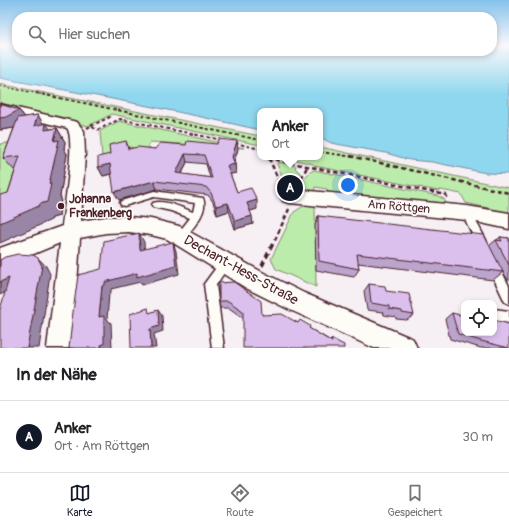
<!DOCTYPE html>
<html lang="de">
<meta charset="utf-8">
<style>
:root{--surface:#fff;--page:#f6f6f6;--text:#202124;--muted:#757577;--line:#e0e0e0;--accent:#111827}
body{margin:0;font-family:Pangolin,sans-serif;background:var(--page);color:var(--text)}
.controls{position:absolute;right:12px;bottom:12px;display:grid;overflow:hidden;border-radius:8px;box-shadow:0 2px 6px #0003}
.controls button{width:36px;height:36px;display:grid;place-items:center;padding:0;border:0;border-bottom:1px solid var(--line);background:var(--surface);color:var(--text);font:20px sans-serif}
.you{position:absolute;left:348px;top:185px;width:14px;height:14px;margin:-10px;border:3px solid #fff;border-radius:50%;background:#1a73e8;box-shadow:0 0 0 6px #1a73e833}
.badge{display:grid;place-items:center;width:26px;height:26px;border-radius:50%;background:var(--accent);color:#fff;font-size:13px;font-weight:700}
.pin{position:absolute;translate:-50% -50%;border:2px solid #fff;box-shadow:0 1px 4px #0006}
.popup{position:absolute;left:257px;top:108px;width:66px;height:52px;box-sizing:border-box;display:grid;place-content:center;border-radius:8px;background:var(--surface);filter:drop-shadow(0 1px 3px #0005);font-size:13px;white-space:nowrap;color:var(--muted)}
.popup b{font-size:15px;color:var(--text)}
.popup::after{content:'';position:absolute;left:50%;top:100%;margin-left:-8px;border:8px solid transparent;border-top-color:var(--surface)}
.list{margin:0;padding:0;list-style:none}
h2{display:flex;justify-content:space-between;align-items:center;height:52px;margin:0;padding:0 16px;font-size:17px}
h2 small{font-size:13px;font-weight:400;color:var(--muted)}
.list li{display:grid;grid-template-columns:26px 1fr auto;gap:12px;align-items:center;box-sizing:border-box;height:72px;padding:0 16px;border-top:1px solid var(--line)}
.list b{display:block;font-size:15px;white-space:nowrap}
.list p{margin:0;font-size:13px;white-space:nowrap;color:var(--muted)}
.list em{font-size:13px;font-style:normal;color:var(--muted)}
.icon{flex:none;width:22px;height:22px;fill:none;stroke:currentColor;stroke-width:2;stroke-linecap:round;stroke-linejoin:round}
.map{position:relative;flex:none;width:509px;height:348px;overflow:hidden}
.search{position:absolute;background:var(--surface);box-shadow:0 2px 6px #0003;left:12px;right:12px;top:12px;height:44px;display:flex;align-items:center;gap:10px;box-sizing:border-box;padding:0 14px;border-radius:16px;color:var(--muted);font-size:15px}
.sheet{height:124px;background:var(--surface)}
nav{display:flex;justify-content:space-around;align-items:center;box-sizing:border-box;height:56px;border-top:1px solid var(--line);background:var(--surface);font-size:11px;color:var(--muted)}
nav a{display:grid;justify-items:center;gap:2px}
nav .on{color:var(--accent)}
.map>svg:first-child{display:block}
</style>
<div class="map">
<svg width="509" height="348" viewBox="0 0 509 348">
<rect width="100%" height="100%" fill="#f6f0f5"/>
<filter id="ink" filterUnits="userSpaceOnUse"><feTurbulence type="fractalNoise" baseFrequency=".025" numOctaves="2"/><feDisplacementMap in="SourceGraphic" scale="8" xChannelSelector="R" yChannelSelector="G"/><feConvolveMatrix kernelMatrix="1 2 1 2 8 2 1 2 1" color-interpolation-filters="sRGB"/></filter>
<g filter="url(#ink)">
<g fill="#bcecab" stroke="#83866b">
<path d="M0 84 260 136V145L112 114 88 126 0 104Z"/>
<path d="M119 121 244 148 150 142 146 150 134 149 132 147 112 151 113 155 102 157 100 131Z"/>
<path d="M14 142 22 170 0 212V144Z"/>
<path d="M320 147 509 188V213L466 203 461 194 441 190 438 191 315 166 313 164 283 157H320Z"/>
<path d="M278 162 296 166 295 168 301 174 293 186 286 185 277 164Z"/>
<path d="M314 170 438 196 444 199 447 206 329 196 327 189 315 187 314 194 300 193C301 183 305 174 314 170Z"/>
<path d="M315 204 316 287 276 269 271 259 294 212 302 207Z"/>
</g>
<path fill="#8ed7ef" stroke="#738da1" d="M0 46H17V51H492V46H509V174L486 173 432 162 410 160 386 153 331 143 320 137V111H260V130C174 110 87 94 0 78Z"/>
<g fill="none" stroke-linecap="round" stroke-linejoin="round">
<g stroke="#4a1f2b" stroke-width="3">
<g id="service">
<path d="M154 191 203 198C209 212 192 229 183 240L180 241 177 240 175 237 190 218 171 211 153 207 152 205 153 203C163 199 183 208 193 212L195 203 154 197 124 206 121 205 120 203 121 201Z"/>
<path d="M467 209 470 210 486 240 487 243 486 246 482 247 478 246 462 213 464 210Z"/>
<path d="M225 259 229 261 230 264 216 285 224 348H212L204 284 221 261Z"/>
<path d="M493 261 497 262 509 286V304L505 302 488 266 489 262Z"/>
<path d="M494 309 509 311V323L494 321Z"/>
</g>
</g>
<g stroke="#4a1f2b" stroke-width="3">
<g id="minor">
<path d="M0 104 77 122 84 131 85 154 81 221 106 217H129L151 219 179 226 262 272 304 293 413 339 417 348H374L288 309 246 288 167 239 151 235 129 232 106 233 80 238 73 348H47L60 243 0 268V248L62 226C64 208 76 139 67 128L0 112Z"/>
<path d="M289 189 467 206 509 213V229L467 220 289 203 283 201 280 196 283 191Z"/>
</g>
</g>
<path stroke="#4a1f2b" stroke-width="1.5" stroke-dasharray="2.5 2" stroke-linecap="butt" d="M0 86 41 94"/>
<g stroke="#4a1f2b" stroke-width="2" stroke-dasharray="3.5 2.5" stroke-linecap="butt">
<path d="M36 93 260 140"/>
<path d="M91 126 112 116"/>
<path d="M87 128 91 126 97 130 120 119 222 140"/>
<path d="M235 143 260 149"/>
<path d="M320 152 355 157"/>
</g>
<g stroke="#4a1f2b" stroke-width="2.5" stroke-dasharray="4.5 3" stroke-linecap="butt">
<path d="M350 156 509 193"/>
<path d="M268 158 446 195 448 199"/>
<path d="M269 158 281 186"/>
<path d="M298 185 307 167"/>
<path d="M275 240 289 209"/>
</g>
<path stroke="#4a1f2b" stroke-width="3.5" stroke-dasharray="5.5 4" stroke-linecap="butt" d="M262 266 275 239"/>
<use href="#service" fill="#fdfcf7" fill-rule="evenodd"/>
<use href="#minor" fill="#fdfcf7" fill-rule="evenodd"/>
</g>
<g fill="#bca5cd" stroke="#4a1f2b" fill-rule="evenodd">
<path d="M0 104 19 110 25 117 38 115 43 124 50 129 57 128 65 142 64 149 67 154 60 196 61 198 59 216 52 218 51 220 8 193 15 171 3 158 14 128 0 130Z"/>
<path d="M126 141 129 149H238L234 161 235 164 236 173 230 174 237 192 257 209 250 211 253 224 235 229 229 211 217 215 213 202 208 195 157 189 119 200 111 174 103 176 98 167 110 154ZM187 162 206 164 210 178 182 174Z"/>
<path d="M318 216 490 245 496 240H497L500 237 509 238V280H508L503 272 493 280 358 263 359 269 354 277 316 270 315 225Z"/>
<path d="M219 283 262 315 298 323 309 328 331 341 332 339 344 348 243 318 229 308H220L219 301Z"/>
<path d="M369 284 386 291 414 315 407 320 396 319V317L384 315 383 312 367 310 364 291Z"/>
<path d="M452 313 509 348H481L450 339 445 319Z"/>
</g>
<g fill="#9986a7" stroke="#4a1f2b">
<path d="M19 110 27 120 14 128 0 130V118Z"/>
<path d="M38 115 45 127 46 123 55 137 34 126Z"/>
<path d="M57 128 65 142 64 149 67 154 60 196 61 198 59 216 52 218 51 220 0 243V223L40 204 49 184 54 141Z"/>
<path d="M237 141 238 149 233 165 235 164 236 173 227 175V166L232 157Z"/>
<path d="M185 154 187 162 178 182 176 173Z"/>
<path d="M110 164 114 173 103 176 98 167Z"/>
<path d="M154 181 157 189 119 200 114 192Z"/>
<path d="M257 200V209L247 212V203Z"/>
<path d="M228 203 229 211 217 215 216 206Z"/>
<path d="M252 216 253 224 235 229V221Z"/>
<path d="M139 233 144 242 145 259 140 250Z"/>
<path d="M173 242 176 251 179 274 142 285 140 282 111 289V293L109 294 107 319 111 323 112 348H101L99 317 102 286 105 282Z"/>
<path d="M38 258 46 266 50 274 39 348H27Z"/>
<path d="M9 278 19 285 0 295V282Z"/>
<path d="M158 310 162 316 163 331 154 334 156 348H151L150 329Z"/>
</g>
<g fill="#dbc0ee" stroke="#4a1f2b" fill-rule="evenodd">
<path d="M0 104 19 110 6 117 0 118Z"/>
<path d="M38 115 34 126 46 123 45 130 57 128 54 141 59 140 49 184H51L47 202 40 204 39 206 0 223V195L8 193 20 156 3 158 18 118Z"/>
<path d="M219 139 237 141 232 157 235 164 227 166 237 192 251 188 257 200 247 203 252 216 235 221 228 203 216 206 211 193 206 187 154 181 114 192 110 164 98 167V157L110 154 109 145 126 141 128 149 138 147 155 149 160 143 186 145 187 141 217 144ZM185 154 204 155 212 178 176 173Z"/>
<path d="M318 216 484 235 503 272 357 254 359 269 319 261Z"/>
<path d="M139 233 140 250 173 242 176 266 137 277V273L105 282V285L102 286 99 317 104 316V344L101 345V348H69L73 312 78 275 101 269 104 241Z"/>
<path d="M500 237 509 238V265L496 240 502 241Z"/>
<path d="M18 254 33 255 38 258 42 266 27 348H0V310L9 278 0 282V260L5 257Z"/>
<path d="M234 282 261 301 262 315 282 314 298 323 300 320 310 326 309 328 332 342V339L344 345V348H243V311L228 301H219V283Z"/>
<path d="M369 284 385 286 386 291 409 294 414 315 402 313V311L389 309V306L371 303Z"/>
<path d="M148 308 149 313 158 310 159 326 150 329 151 348H131L130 314Z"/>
<path d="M452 313 464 316V333H494V320L509 324V348L481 341 458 334Z"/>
</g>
</g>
<linearGradient id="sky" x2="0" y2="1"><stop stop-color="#84c2eb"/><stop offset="0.48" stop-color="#fbf8fa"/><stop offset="1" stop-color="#fbf8fa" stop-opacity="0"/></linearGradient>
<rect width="509" height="95" fill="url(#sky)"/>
<circle fill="#4a1f2b" stroke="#fdfcf7" stroke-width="1.5" cx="61" cy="206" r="4"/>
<g text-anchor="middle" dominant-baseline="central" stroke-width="3.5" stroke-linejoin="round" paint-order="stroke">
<g font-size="12" font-weight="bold" fill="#4a1f2b" stroke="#fdfcf7" text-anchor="start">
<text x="69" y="199">Johanna<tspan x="69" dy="14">Frankenberg</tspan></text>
</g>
<g font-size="12" fill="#4a1f2b" stroke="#fdfcf7">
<text transform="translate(399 207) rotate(5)">Am Röttgen</text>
</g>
<g font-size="14" fill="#4a1f2b" stroke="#fdfcf7">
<text transform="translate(241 270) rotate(29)">Dechant-Hess-Straße</text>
</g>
</g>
</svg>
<div class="controls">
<button><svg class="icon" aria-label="locate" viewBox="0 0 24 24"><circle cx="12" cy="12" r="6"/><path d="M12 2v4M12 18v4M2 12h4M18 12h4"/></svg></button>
</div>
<div class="you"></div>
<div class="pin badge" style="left:290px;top:188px">A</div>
<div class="popup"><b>Anker</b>Ort</div>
<div class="search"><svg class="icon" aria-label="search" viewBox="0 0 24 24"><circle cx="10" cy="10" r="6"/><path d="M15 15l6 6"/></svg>Hier suchen</div>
</div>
<section class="sheet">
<h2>In der Nähe<small></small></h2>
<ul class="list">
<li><span class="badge">A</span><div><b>Anker</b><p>Ort · Am Röttgen</p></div><em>30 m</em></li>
</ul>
</section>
<nav>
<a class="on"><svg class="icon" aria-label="map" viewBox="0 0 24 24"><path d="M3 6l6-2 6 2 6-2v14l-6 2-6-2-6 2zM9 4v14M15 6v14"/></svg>Karte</a>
<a><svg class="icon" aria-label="directions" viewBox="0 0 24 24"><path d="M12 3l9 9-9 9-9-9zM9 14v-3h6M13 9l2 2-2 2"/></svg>Route</a>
<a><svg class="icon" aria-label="saved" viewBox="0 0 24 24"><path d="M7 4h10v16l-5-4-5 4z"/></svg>Gespeichert</a>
</nav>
